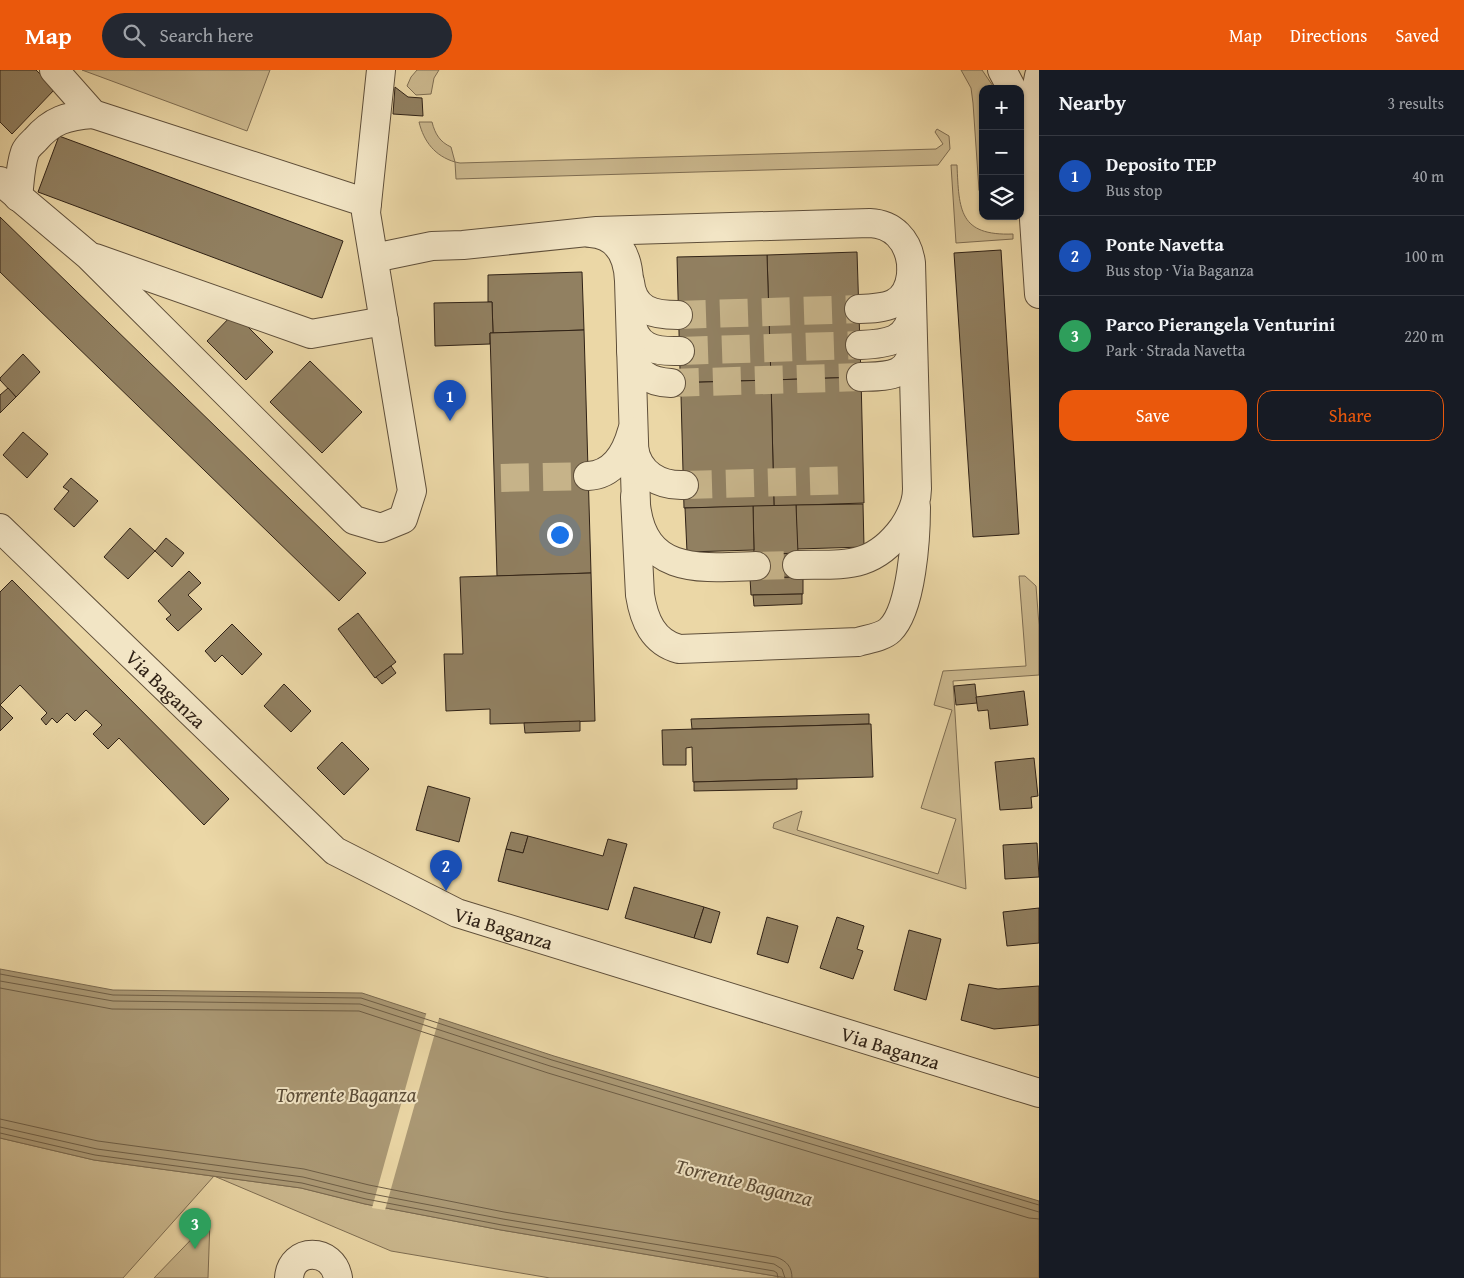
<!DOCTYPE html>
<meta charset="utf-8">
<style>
:root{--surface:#171b24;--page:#242831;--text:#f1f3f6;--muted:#9ea1a6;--line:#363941;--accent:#ea580c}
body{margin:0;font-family:"Gentium Book Plus",serif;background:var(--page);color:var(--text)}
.controls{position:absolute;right:15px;top:15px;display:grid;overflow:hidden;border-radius:10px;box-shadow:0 1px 4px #0004}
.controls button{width:45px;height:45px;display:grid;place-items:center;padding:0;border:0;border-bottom:1px solid var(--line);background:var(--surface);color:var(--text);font:25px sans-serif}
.you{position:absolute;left:559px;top:464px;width:18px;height:18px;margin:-12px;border:4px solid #fff;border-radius:50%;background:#1a73e8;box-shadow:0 0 0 8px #1a73e833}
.badge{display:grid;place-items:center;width:32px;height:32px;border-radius:50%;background:var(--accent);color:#fff;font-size:16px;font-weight:700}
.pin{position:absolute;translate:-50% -41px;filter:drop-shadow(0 1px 2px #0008)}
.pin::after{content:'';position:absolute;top:26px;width:18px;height:15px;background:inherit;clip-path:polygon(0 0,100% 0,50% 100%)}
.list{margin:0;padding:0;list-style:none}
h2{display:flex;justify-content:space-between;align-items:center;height:65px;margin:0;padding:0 20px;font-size:21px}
h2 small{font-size:16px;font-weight:400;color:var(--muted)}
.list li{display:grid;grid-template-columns:32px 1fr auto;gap:15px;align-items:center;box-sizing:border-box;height:80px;padding:0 20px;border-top:1px solid var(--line)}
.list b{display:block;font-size:19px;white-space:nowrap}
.list p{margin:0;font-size:16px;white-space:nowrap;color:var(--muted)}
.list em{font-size:16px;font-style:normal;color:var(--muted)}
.actions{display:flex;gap:10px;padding:15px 20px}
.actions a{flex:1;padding:11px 0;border:1px solid var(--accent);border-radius:15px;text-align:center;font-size:18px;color:var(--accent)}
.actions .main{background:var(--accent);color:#fff}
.icon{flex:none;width:28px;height:28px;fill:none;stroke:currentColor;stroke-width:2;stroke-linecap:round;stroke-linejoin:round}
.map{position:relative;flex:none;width:1039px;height:1208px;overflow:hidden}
header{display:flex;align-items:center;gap:30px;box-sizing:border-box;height:70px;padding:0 25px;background:var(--accent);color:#fff}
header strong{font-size:24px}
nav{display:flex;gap:28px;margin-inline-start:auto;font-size:18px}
.search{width:350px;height:45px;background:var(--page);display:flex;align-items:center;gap:12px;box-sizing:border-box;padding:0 18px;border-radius:28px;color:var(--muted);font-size:19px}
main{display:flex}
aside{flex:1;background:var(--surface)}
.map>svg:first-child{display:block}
</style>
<header>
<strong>Map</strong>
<div class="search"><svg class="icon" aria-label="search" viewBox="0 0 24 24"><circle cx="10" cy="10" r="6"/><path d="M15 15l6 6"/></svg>Search here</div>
<nav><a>Map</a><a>Directions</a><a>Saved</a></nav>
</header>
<main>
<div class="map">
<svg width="1039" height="1208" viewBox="0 0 1039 1208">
<rect width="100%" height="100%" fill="#ebd7a6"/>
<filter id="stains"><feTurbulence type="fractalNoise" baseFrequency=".004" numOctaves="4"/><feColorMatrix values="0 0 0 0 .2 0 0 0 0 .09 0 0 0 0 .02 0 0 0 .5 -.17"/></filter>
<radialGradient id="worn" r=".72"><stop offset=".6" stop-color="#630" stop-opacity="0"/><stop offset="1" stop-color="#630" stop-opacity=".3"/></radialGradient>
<g fill="#cbb88e" stroke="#7e6d52">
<path d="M82 0H270L247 61Z"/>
<path d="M417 0H439L434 8 431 24 416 25 407 16 411 7Z"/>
<path d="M961 0H982L995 19H983V129L979 120 973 33 971 18Z"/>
<path d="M419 52H432C435 64 440 72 451 77L455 92 460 93 936 79 943 74 935 62 937 59 949 66 950 79 938 95 456 109 455 92C435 86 424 72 419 52Z"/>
<path d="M951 95H957C959 140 959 166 1013 164V169L956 173Z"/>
<path d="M1019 506H1025L1036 516 1039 555V605L953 611 966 819 773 758 774 753 802 741 797 760 938 804 956 749 921 738 952 640 934 635 943 601 1026 596Z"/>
<path d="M0 1068 94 1090 301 1118 365 1134 501 1160 787 1208H550L391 1181 214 1106 123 1208H0Z"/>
<path d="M210 1150 208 1208H154Z"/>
</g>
<path fill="#ab9975" stroke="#7a694f" d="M0 899 113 920 362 923 554 986 1039 1131V1208H787L501 1160 365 1134 301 1118 94 1090 0 1068Z"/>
<path fill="#ebd7a6" d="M427 941 440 945 385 1140 372 1138Z"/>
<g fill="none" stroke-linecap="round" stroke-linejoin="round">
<g stroke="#6e5e46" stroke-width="1">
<path d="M0 904 113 925 361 928 552 990 1039 1135"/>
<path d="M0 911 113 931 360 934 550 996 1039 1142"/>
<path d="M0 918 112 939 359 941 548 1003 1029 1148 1039 1149"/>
<path d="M0 1049 98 1071 304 1099 369 1115 504 1142 776 1187C787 1191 792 1197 792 1208"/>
<path d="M0 1057 97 1079 303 1107 367 1123 503 1149 774 1194 782 1199 785 1208"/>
<path d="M0 1063 95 1085 302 1113 366 1129 502 1155 774 1201 777 1203 778 1208"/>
</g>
</g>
<g fill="#918061" stroke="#302216">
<path d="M0 0H36L55 19 12 64 0 52Z"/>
<path d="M395 17 408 27 422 28 423 46 393 44Z"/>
<path d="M59 66 343 171 322 228 38 122Z"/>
<path d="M0 147 366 503 339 531 0 202Z"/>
<path d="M1001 180 1019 464 973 467 954 183Z"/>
<path d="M857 182 861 307 771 310 767 185Z"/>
<path d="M767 185 771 310 671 313 670 299 680 300 677 187Z"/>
<path d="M582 202 584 260 493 263 492 232H488V205Z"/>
<path d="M488 232H492L493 263H490V274L435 276 434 233Z"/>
<path d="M234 243 273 282 246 310 207 271Z"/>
<path d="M584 260 591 503 497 506 490 263Z"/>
<path d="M23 284 40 302 16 327 0 310V308Z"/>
<path d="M310 291 362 342 322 383 270 332Z"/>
<path d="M861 307 864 433 774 436 771 310Z"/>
<path d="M771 310 774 436 684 438 681 326H671V313Z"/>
<path d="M8 318 16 327 0 343V325Z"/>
<path d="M23 362 48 384 27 408 3 385Z"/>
<path d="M71 408 98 431 74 457 54 439 69 421 63 417Z"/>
<path d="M863 434 864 477 797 479 796 435Z"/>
<path d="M796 435 798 483 754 485 753 436Z"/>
<path d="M753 436 754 480 687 482 685 438Z"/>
<path d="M130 458 155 481 128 509 104 487Z"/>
<path d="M166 468 184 483 172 497 155 481Z"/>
<path d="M796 483 797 507 757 508 756 485Z"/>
<path d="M189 501 201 513 188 525 202 539 178 561 166 549 171 545 158 531Z"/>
<path d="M591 503 595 651 490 654V639L446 641 444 584H463L460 507Z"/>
<path d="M803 507V524L751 525 750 508Z"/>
<path d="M12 510 229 729 204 755 119 668 108 679 93 664 102 655 86 640 75 651 67 643 57 653 52 648 46 655 41 649 47 643 20 615 0 635V522Z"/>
<path d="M802 524V534L754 536 753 525Z"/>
<path d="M358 543 396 592 375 608 338 559Z"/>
<path d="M232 554 262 584 242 605 222 585 215 592 205 581Z"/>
<path d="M391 596 396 603 382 614 376 607Z"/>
<path d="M284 614 311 641 291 662 264 636Z"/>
<path d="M975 614 977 633 956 635 954 616Z"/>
<path d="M1024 621 1028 655 990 659 988 640 978 641 976 627Z"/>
<path d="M0 635 13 648 0 661Z"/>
<path d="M869 644V654L692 659 691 649Z"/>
<path d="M580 651V661L525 663 524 653Z"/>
<path d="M871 654 873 707 693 712 692 677 686 678V695H663L662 660Z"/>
<path d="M342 672 369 699 344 725 317 698Z"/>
<path d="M1034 688 1038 726 1031 727 1032 738 1000 740 995 692Z"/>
<path d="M797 709V719L694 721V712Z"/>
<path d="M428 716 470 728 459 772 416 760Z"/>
<path d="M511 762 528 766 523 783 506 779Z"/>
<path d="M528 766 603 786 608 769 627 774 608 840 498 811 506 779 523 783Z"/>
<path d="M1037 773 1039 807 1005 809 1003 775Z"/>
<path d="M634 817 704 837 694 868 625 848Z"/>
<path d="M704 837 720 842 711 873 694 868Z"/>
<path d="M1039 838V873L1007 876 1003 842Z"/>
<path d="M767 847 798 856 788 893 757 884Z"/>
<path d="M837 847 864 856 857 879 863 881 853 909 820 898Z"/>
<path d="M909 860 941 869 926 930 894 920Z"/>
<path d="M969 914 998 919 1039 916V955L994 959 961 950Z"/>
</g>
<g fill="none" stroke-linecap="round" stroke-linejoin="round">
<g stroke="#c6b389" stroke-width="28" stroke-dasharray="28 14" stroke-linecap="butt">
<path d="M678 245 859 239"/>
<path d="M680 281 860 275"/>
<path d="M671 313 861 307"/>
<path d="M501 408 588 406"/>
<path d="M684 415 851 410"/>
<path d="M756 496 797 495"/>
</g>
<g stroke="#5f4f3a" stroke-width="30">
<g id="minor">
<path d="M54 0 93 44 367 133"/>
<path d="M1002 0 1012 19"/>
<path d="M1039 6 1028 60 1039 224"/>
<path d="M0 111 89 186 354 450 381 458 403 449 412 421 366 143 381 0"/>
<path d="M18 127C20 112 20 96 25 82 27 77 32 73 35 70 52 50 67 46 93 44"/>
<path d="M590 163C618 164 628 186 629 211L636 435C644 506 703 498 756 496"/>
<path d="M95 188 311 264 384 251"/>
<path d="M374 188 432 176 463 175 597 161 870 153C893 154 908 170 911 193L917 419C917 433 911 446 903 458 872 500 844 494 797 495"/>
<path d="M630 212C633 241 654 245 678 245"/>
<path d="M859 239C885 238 907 237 911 205"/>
<path d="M631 249C634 278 655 282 680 281"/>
<path d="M860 275C885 274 910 272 912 241"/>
<path d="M631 280C634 303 649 312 671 313"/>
<path d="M861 307C887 306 910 308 913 275"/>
<path d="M634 378C638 404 660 416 684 415"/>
<path d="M588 406C613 405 626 383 632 361"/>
<path d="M635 427 640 525C644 550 653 572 679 579L858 572C868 569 883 567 890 560 912 539 916 466 916 437"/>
<path id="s1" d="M0 458 335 781 457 843 1039 1023"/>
<path d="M289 1208C291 1177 333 1177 338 1208"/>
</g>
</g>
<use href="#minor" stroke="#f2e5c5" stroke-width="28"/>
</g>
<g text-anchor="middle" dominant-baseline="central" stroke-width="4" stroke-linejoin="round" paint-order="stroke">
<g font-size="20" fill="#302216" stroke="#f2e5c5">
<text stroke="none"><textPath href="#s1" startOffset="231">Via Baganza</textPath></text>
<text stroke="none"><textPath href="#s1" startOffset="651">Via Baganza</textPath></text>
<text stroke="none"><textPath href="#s1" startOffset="1056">Via Baganza</textPath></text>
</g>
<g font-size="21" font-style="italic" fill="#5b4c37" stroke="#f2e5c5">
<text x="346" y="1024">Torrente Baganza</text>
<text transform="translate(744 1112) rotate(14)">Torrente Baganza</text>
</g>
</g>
<rect width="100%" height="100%" filter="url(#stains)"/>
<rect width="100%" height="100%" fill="url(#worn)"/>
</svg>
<div class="controls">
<button>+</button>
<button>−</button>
<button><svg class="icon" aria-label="layers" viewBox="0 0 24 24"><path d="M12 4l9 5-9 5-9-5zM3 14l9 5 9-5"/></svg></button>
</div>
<div class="you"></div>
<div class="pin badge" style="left:450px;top:351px;background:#1a4fb4">1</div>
<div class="pin badge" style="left:446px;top:821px;background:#1a4fb4">2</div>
<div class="pin badge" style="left:195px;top:1179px;background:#2e9e5b">3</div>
</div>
<aside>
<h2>Nearby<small>3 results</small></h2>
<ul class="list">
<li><span class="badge" style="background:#1a4fb4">1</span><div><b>Deposito TEP</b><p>Bus stop</p></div><em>40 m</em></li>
<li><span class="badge" style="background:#1a4fb4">2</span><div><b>Ponte Navetta</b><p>Bus stop · Via Baganza</p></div><em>100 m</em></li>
<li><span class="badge" style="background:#2e9e5b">3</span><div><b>Parco Pierangela Venturini</b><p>Park · Strada Navetta</p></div><em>220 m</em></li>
</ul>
<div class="actions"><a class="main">Save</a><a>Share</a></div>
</aside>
</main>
